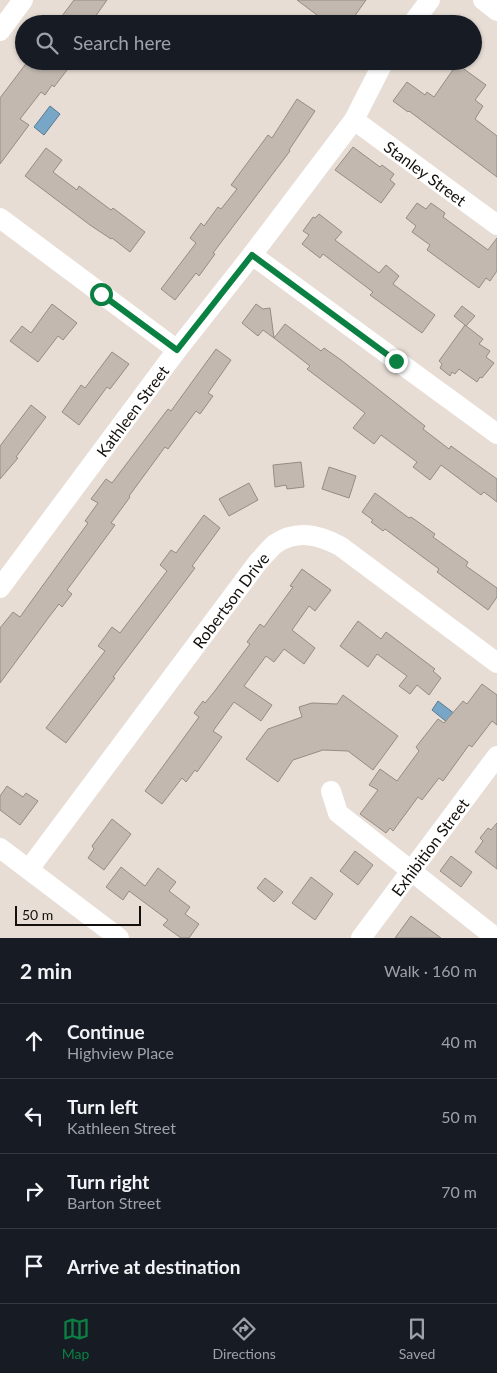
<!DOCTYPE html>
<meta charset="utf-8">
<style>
:root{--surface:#171b24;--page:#20242c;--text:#f1f3f6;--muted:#9ea1a6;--line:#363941;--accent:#0b8043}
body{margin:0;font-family:Lato,sans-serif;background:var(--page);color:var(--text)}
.scale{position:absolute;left:15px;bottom:12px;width:126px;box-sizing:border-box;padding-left:5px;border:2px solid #14100d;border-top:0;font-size:14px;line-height:18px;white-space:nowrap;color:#14100d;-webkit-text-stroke:4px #e7ddd5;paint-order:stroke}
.stop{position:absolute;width:15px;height:15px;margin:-11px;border:4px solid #0b8043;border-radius:50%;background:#fff}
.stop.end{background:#0b8043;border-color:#fff;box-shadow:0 1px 5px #0008}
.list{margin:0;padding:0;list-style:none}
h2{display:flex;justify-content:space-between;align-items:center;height:65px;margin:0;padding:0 20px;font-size:21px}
h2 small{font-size:16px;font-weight:400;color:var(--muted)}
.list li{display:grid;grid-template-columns:32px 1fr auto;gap:15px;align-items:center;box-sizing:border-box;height:75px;padding:0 20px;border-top:1px solid var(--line)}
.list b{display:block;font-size:19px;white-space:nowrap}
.list p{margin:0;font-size:16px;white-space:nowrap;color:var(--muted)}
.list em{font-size:16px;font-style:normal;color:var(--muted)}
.icon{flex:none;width:28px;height:28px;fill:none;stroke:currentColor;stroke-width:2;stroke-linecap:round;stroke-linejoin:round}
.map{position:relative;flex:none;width:497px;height:938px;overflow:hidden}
.search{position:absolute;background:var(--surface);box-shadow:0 1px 4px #0004;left:15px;right:15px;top:15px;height:55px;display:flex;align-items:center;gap:12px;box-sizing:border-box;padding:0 18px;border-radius:28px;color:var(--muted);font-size:19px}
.sheet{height:365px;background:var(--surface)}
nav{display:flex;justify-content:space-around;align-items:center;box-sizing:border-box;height:70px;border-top:1px solid var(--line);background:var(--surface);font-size:14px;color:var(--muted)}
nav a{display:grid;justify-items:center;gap:2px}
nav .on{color:var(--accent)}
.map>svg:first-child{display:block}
</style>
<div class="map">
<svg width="497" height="938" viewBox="0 0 497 938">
<rect width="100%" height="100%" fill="#e7ddd5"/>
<g fill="#77a6c6" stroke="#59798e">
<path d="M50 106 60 114 44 135 34 127Z"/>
<path d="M438 701 455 714 448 723 432 710Z"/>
</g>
<g fill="#c2b8b0" stroke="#968c84">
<path d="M74 0H107L90 24H56Z"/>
<path d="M297 0H366L349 24H329Z"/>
<path d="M28 61H56L67 70 54 87 52 85 45 95 41 92 20 119 29 125 0 164V98Z"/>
<path d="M457 64 486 85 475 100 483 106 475 119 497 136V177L409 111 408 112 393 101 407 82 425 95 427 92 434 97Z"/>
<path d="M297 99 315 111 289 150 290 151 213 253 215 254 199 276 196 273 175 300 161 289 196 243 190 238 201 223 204 226 218 207 221 209 237 189 231 185 268 135 272 138Z"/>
<path d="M353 147 380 167 382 165 394 174 390 180 395 184 381 203 335 170Z"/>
<path d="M46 148 62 160 53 172 77 190 79 186 111 210 113 208 145 232 130 252 112 238 111 239 90 225 25 176Z"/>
<path d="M417 203 426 209 431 203 445 213 443 217 488 250 497 238V271L490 281 486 278 479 288 427 250 430 245 412 232 416 226 406 218Z"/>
<path d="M319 214 342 232 335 240 379 273 386 265 399 276 393 284 435 315 422 333 370 295 373 292 323 254 320 258 302 244 309 235 303 231 313 217 315 218Z"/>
<path d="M52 304 77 323 63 340 58 336 38 362 10 341 22 326 31 333Z"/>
<path d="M256 304 263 309 270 308 274 338 263 330 258 336 242 323Z"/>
<path d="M462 306 475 316 466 326 454 316Z"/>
<path d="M285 324 321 351 324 348 341 360 425 426 423 429 449 449 451 446 497 479V502L484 492 481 495 441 465 430 480 413 467 417 462 381 435 374 444 353 428 365 413 307 369 310 366 274 338Z"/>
<path d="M465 325 483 339 479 344 490 351 486 357 494 363 482 378 480 377 477 382 459 369 455 374 452 372 450 376 440 368 442 364 439 361Z"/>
<path d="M216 349 231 360 208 393 213 396 200 414 196 411 168 449 165 447 129 496 130 497 111 523 115 525 67 590 72 594 62 607 59 604 49 617 0 683V628L13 612 20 617 88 523 85 521 98 503 91 499 106 479 112 483 168 409 171 411Z"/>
<path d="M112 352 129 364 110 389 107 387 79 425 62 412 81 385 85 388Z"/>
<path d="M31 405 46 417 16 457 18 458 0 479V446Z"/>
<path d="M301 462 304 487 287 489 286 485 275 487 273 465Z"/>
<path d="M329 467 356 476 349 498 322 489Z"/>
<path d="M249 483 258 500 229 516 219 499Z"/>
<path d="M375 493 409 518 411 517 435 534 433 537 468 562 466 566 497 588V597L488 610 437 572 439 569 385 529 383 531 371 522 373 520 362 512Z"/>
<path d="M204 515 220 528 192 566 195 568 113 677 115 678 66 743 46 728 105 651 98 646 112 627 120 633 167 571 160 565 171 550 176 553Z"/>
<path d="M302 569 331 590 315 611 309 606 292 630 315 648 304 664 284 649 274 662 266 656 244 686 272 705 261 721 234 702 213 731 222 737 197 772 195 770 186 782 182 778 162 804 145 791 199 717 194 713 203 701 205 703 214 692 250 644 247 642 260 624 264 627 293 587 290 586Z"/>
<path d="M358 621 381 639 386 632 435 669 433 671 441 678 429 695 417 685 410 694 399 686 407 676 377 654 368 667 340 646Z"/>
<path d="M482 684 497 695V725L492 721 472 747 469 745 443 781 439 778 422 800 418 797 393 831 390 828 386 833 360 814 378 790 369 785 380 769 397 781 419 751 416 747 438 719 444 723 463 701 467 704Z"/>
<path d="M343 695 398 736 373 770 348 751 323 750 293 760 278 782 246 759 268 729 302 717 299 707 312 703 337 704Z"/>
<path d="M7 786 23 797 26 793 38 801 20 825 0 810V796Z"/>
<path d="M112 819 131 834 104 870 88 858 94 849 92 846Z"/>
<path d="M497 823V869L475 852 483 841 480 838 488 828 491 830Z"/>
<path d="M355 851 373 865 358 885 340 871Z"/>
<path d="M451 856 472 872 461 887 440 871Z"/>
<path d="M121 867 145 886 158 868 176 882 169 891 190 907 185 914 199 924 189 938H181L163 925 168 920 129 891 123 900 106 887Z"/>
<path d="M311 877 333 894 315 920 292 903Z"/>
<path d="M265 878 283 892 274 902 257 888Z"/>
<path d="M411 916 441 938H395Z"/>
</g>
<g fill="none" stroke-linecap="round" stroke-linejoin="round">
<g stroke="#fff" stroke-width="20">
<path d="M483 0 497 11"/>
<path d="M412 24 430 0"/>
<path d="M0 31 23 0"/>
<path id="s1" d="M354 120 497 225"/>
<path d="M0 218 177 350"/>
<path d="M252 255 497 434"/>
<path id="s2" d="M0 588 177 350 252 255 354 120 384 61"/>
<path d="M331 791 338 813 496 938"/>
<path d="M0 848 119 938"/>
<path id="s3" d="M29 869 258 562C264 556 269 549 275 544 297 529 319 535 340 546L497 663"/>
<path id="s4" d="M361 938 497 756"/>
</g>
</g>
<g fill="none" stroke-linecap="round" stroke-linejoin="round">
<path stroke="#0b8043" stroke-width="6" d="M101 294 177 350 252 255 396 361"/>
</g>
<g text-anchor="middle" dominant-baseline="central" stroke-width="4" stroke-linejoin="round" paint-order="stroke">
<g font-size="16" fill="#14100d" stroke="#e7ddd5">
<text stroke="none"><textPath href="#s1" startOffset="89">Stanley Street</textPath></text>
<text stroke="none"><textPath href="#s2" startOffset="221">Kathleen Street</textPath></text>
<text stroke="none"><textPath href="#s3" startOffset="336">Robertson Drive</textPath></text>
<text stroke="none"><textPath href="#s4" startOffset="114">Exhibition Street</textPath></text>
</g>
</g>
</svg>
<div class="scale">50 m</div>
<div class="stop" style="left:101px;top:294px"></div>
<div class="stop end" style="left:396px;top:361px"></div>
<div class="search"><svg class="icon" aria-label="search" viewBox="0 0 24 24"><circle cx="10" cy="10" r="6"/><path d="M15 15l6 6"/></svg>Search here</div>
</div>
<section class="sheet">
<h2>2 min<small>Walk · 160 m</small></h2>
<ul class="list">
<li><svg class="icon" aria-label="ahead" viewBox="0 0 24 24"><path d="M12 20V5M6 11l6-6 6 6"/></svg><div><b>Continue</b><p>Highview Place</p></div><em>40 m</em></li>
<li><svg class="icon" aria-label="left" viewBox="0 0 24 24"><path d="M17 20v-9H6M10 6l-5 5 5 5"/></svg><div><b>Turn left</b><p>Kathleen Street</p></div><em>50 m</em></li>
<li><svg class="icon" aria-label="right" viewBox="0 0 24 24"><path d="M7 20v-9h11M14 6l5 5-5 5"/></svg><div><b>Turn right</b><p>Barton Street</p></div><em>70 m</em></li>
<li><svg class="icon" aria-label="arrive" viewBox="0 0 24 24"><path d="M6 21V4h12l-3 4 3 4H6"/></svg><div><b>Arrive at destination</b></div></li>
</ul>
</section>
<nav>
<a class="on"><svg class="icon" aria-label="map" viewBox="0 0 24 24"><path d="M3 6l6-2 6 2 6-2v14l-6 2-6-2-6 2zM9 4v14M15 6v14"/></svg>Map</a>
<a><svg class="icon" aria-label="directions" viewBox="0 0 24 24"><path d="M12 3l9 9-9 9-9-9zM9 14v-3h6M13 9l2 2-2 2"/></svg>Directions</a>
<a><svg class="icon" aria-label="saved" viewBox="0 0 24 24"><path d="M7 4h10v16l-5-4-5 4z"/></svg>Saved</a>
</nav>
